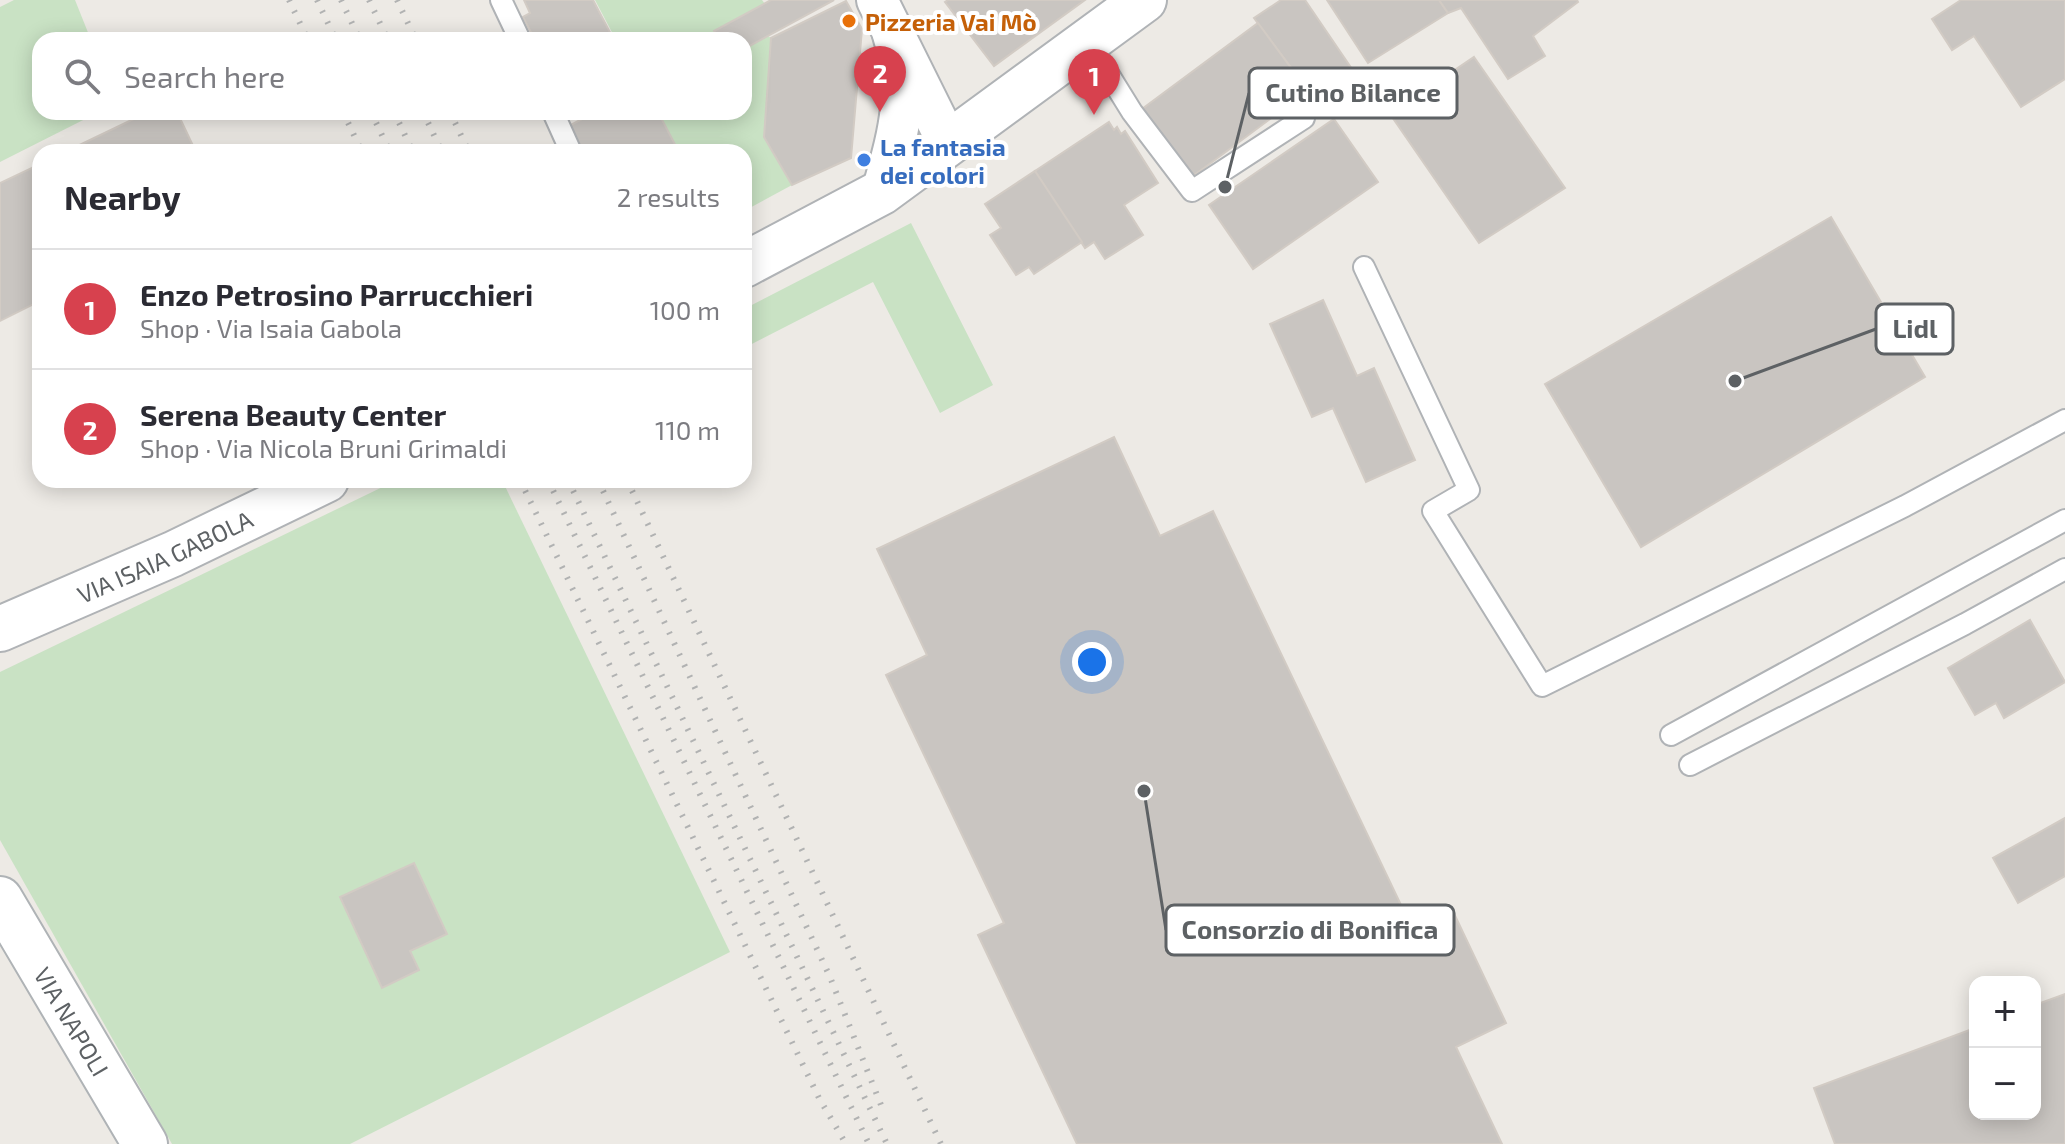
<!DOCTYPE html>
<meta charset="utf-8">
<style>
:root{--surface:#fff;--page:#f2f2f3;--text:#2b2b33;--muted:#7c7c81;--line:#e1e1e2;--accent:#d7414e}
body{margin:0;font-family:"Exo 2",sans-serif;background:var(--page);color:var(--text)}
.controls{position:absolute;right:24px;bottom:24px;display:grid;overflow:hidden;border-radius:16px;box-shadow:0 4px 20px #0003}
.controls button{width:72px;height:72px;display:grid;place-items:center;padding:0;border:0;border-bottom:2px solid var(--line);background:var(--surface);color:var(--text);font:40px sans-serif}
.you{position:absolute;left:1092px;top:662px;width:28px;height:28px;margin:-20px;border:6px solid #fff;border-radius:50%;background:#1a73e8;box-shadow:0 0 0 12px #1a73e833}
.badge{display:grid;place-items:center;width:52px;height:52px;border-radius:50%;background:var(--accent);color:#fff;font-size:26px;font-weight:700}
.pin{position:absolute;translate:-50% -66px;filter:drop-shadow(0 2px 4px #0008)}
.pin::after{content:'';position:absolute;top:42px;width:28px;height:24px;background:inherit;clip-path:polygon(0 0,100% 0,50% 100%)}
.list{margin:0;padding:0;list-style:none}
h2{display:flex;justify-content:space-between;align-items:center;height:104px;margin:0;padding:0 32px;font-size:34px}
h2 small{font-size:26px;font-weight:400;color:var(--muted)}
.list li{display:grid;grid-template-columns:52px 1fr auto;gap:24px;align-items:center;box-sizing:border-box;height:120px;padding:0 32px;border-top:2px solid var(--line)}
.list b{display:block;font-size:30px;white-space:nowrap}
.list p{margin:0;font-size:26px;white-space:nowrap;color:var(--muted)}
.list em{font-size:26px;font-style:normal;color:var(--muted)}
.icon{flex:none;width:44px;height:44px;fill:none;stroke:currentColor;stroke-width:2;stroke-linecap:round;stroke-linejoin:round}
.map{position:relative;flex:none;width:2065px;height:1144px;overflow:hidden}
.search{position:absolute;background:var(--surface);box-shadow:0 4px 20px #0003;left:32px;top:32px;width:720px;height:88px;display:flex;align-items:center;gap:20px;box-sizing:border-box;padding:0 28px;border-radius:24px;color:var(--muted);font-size:30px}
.panel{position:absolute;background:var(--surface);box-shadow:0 4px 20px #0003;left:32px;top:144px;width:720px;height:344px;border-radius:24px}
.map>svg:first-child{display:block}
</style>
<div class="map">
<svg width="2065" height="1144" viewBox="0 0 2065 1144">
<rect width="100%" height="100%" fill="#edeae5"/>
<g fill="#c9e2c4">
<path d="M14 0H75L91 40H40V112H99L0 162V7Z"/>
<path d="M595 0H762L765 4 714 31 719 40H616Z"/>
<path d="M768 36 771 38 764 137 792 185 744 211V152H679L658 112H744V49Z"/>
<path d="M911 223 993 385 940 413 873 282 744 348V309Z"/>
<path d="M397 480H502L730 952 350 1144H172L0 840V672Z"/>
</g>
<g fill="#c9c5c1" stroke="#d2cbc4" stroke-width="2">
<path d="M524 0H593L614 40H535L523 17 530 13Z"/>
<path d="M771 0H834L744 49V40H719L714 31Z"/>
<path d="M948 0H1085L994 66 945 2Z"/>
<path d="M1281 0H1305L1352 69 1313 97 1254 18Z"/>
<path d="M1327 0H1439L1448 13 1368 63Z"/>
<path d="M1439 0H1577L1578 2 1533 36 1545 56 1508 79 1461 8 1448 13Z"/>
<path d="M1961 0H2065V79L2021 107 1974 36 1952 50 1932 19Z"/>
<path d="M846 1 862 29 851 158 792 185 764 137 771 38Z"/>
<path d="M1258 23 1308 91 1189 179 1138 112Z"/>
<path d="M1474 57 1565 188 1479 243 1390 114Z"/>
<path d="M148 112H177L196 152H65Z"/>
<path d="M595 112H658L679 152H581L567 127Z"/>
<path d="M1334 119 1378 182 1253 269 1209 205Z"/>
<path d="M1109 122 1114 130 1117 127 1121 134 1125 131 1158 183 1124 205 1143 235 1105 259 1094 242 1085 248 1035 171Z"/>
<path d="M40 164V301L0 321V183Z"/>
<path d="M1035 171 1082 242 1034 274 1029 267 1016 275 990 235 1001 228 985 204Z"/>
<path d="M1831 217 1925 377 1641 547 1545 384Z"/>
<path d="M1323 300 1357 376 1374 368 1415 460 1366 482 1333 408 1312 417 1270 324Z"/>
<path d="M1114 437 1160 536 1213 511 1411 926 1451 907 1506 1023 1456 1047 1502 1144H1077L978 935 1004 923 886 675 927 655 877 549Z"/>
<path d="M2030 620 2065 682 2004 718 1996 703 1975 715 1948 668Z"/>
<path d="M2065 818V876L2018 903 1993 858Z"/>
<path d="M414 863 447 934 410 951 419 970 382 988 340 897Z"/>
<path d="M2065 994V1144H1835L1814 1088 1975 1028V1114H2035V1005Z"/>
</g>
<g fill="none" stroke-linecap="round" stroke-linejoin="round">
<g stroke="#b0b3b6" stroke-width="24">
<g id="service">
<path d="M501 0 520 40"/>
<path d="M1088 41 1132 112 1192 191 1304 118"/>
<path d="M553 112 571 152"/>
<path d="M1364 267 1469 490 1433 511 1542 686 1905 506 2065 420"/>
<path d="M1671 735 2065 520"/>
<path d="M1690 765 1965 624 2065 569"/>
</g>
</g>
<g stroke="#b0b3b6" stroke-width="44">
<g id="minor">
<path d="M877 0 948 143"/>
<path d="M882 192C899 131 911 93 892 31"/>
</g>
</g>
<g stroke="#b0b3b6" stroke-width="48">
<g id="tertiary">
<path d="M744 265 882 192 1144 0"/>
<path id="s1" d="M0 629 173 554 326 480"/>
</g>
</g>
<g stroke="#afb3b6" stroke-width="48">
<g id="secondary">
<path id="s2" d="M0 899 145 1144"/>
</g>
</g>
<use href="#service" stroke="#fff" stroke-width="20"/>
<use href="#minor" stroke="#fff" stroke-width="40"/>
<use href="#tertiary" stroke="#fff" stroke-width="44"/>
<use href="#secondary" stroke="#fff" stroke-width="44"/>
<g stroke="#b1b2b2" stroke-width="6" stroke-dasharray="2 10" stroke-linecap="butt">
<path d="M289 0 308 40"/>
<path d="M317 0 336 40"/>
<path d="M341 0 360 40"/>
<path d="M369 0 388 40"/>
<path d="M397 0 416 40"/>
<path d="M343 112 362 152"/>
<path d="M371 112 390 152"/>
<path d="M394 112 413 152"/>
<path d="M423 112 442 152"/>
<path d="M450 112 469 152"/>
<path d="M520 480 819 1098 846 1144"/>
<path d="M548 480 869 1144"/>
<path d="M568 480 887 1144"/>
<path d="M598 480 830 977 883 1110"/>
<path d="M627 480 941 1144"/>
</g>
</g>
<circle fill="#e8710a" stroke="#fff" stroke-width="3" cx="849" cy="21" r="8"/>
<circle fill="#3f7fe0" stroke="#fff" stroke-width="3" cx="864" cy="160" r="8"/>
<g text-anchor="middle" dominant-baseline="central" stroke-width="8" stroke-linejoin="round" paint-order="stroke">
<g font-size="24" font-weight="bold" fill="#c56008" stroke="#fff" text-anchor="start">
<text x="865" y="21">Pizzeria Vai Mò</text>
</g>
<g font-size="24" font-weight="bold" fill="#366cbe" stroke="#fff" text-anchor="start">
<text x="880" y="146">La fantasia<tspan x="880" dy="28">dei colori</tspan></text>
</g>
<g font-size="24" fill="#5d6164" stroke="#fff">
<text stroke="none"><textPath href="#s1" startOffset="180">VIA ISAIA GABOLA</textPath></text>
<text stroke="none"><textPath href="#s2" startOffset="142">VIA NAPOLI</textPath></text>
</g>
</g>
<path fill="none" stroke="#5d6164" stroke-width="3" d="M1225 187L1249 93M1735 381L1876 329M1144 791L1166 930"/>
<g fill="#5d6164" stroke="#fff" stroke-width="3">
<circle cx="1225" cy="187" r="8"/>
<circle cx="1735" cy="381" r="8"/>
<circle cx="1144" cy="791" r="8"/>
</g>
<g fill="#fff" stroke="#5d6164" stroke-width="3">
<rect x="1249" y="68" width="208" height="50" rx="8"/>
<rect x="1876" y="304" width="77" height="50" rx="8"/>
<rect x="1166" y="905" width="288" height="50" rx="8"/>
</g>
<g font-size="26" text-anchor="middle" font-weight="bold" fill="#5d6164">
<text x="1353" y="102">Cutino Bilance</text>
<text x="1915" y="338">Lidl</text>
<text x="1310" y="939">Consorzio di Bonifica</text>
</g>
</svg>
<div class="controls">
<button>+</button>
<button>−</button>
</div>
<div class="you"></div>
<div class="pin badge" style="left:1094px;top:115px">1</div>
<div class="pin badge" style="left:880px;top:112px">2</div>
<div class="search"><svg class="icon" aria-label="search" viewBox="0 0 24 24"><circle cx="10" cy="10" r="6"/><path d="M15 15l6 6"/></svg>Search here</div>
<section class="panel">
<h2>Nearby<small>2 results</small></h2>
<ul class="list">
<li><span class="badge">1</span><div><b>Enzo Petrosino Parrucchieri</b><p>Shop · Via Isaia Gabola</p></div><em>100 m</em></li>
<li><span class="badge">2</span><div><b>Serena Beauty Center</b><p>Shop · Via Nicola Bruni Grimaldi</p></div><em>110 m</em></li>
</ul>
</section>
</div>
